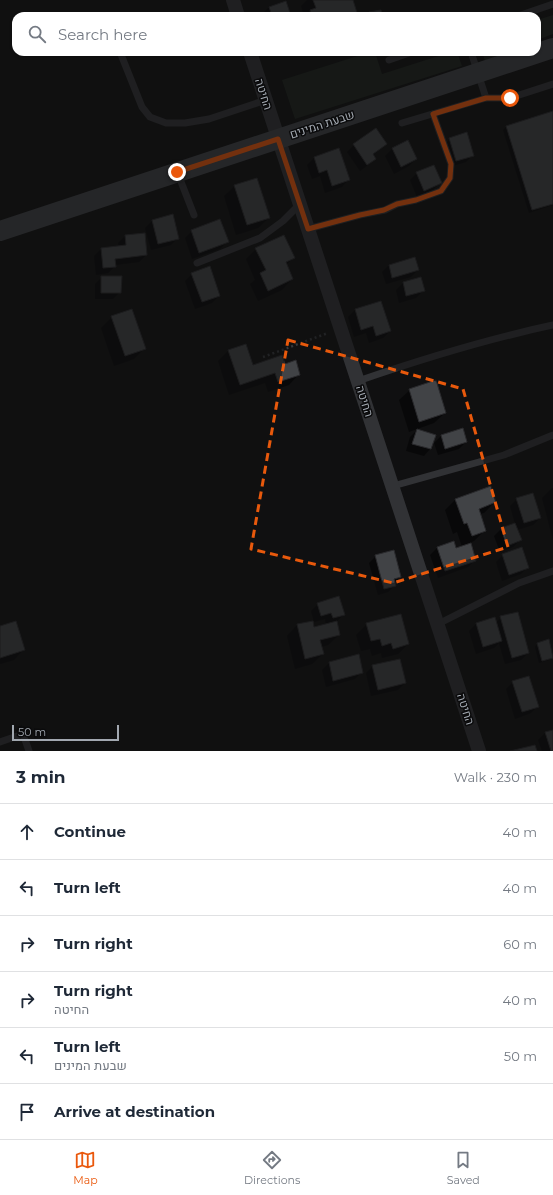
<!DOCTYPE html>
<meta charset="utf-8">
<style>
:root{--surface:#fff;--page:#f6f6f7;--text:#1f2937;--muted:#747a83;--line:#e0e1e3;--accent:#ea580c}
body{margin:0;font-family:Montserrat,Heebo,sans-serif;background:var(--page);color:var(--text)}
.scale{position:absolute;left:12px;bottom:10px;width:107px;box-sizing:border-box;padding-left:4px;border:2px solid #a2a8b0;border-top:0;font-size:11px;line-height:14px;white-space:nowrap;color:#a2a8b0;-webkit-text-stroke:3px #0b0b0c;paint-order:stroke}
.stop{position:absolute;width:12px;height:12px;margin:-9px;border:3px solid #ea580c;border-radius:50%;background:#fff}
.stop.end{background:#ea580c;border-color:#fff;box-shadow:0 1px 4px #0008}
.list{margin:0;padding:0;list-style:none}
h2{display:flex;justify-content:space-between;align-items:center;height:52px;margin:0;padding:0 16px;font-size:17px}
h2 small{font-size:13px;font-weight:400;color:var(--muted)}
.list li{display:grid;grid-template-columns:26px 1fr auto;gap:12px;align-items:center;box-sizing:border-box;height:56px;padding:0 16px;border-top:1px solid var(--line)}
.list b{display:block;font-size:15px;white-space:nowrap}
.list p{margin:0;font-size:13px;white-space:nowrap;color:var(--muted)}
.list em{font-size:13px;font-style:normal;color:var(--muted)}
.icon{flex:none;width:22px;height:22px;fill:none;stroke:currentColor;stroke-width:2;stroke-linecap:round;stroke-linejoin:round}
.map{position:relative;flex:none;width:553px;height:751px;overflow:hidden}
.search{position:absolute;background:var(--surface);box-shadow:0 1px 3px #0004;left:12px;right:12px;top:12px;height:44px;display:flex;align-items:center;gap:10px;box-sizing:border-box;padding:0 14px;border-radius:12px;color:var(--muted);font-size:15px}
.sheet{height:388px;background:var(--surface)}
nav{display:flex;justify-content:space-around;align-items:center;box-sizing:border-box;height:56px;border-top:1px solid var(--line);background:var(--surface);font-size:11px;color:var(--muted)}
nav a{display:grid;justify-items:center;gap:2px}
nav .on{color:var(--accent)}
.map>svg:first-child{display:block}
</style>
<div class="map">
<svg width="553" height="751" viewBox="0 0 553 751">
<rect width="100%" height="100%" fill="#101011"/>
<g fill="#1d231d">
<path d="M553 15V34L537 40V20Z"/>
<path d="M370 52H375L382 74 451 52H457L462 66 295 119 282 80Z"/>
<path d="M482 52H507L485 61Z"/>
</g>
<g fill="#0007">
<path d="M307 0H352L357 16H304L301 6Z"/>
<path d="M269 7 290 16H263L262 14Z"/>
<path d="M553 112V205L529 213 503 130 506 127Z"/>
<path d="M450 139 473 155 466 162 449 167 443 146Z"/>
<path d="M408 142 416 159 409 166 394 174 385 156 392 149Z"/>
<path d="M386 144 373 155 375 158 368 165 360 171 347 152 354 145Z"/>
<path d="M338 149 348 180 342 187 325 193 320 176 312 179 307 165 314 158Z"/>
<path d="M417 173 440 183 433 190 417 197 410 180Z"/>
<path d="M235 186 269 218 258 228 236 235 224 196Z"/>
<path d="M173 215 178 238 171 245 151 250 145 228 152 221Z"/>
<path d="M192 231 227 242 220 249 192 259 185 238Z"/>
<path d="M125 236 146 255 139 262 115 265V266L108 273 96 275 94 256 101 249 119 247 118 243Z"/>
<path d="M256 249 293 258 286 265 292 279 282 290 258 301 250 284 255 280 246 259Z"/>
<path d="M389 265 418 270 411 277 386 284 382 272Z"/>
<path d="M192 274 219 296 212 303 195 309 185 281Z"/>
<path d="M102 277 120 292 113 299H95V284Z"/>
<path d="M420 278 423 291 416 298 399 303 396 290 403 283Z"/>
<path d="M380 302 390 331 383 338 369 343 366 333 354 337 348 317 355 310Z"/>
<path d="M112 317 144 349 134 359 114 366 101 328Z"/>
<path d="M246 345 253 367 284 365 299 374 289 385 268 392 265 383 229 395 218 361 228 351Z"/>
<path d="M410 390 445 413 434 423 409 432 399 400Z"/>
<path d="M417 430 430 449 424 456 406 451 410 437Z"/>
<path d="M441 436 466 442 459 449 438 455 434 443Z"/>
<path d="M552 488H553V540L542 498Z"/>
<path d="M517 499 540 518 533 525 517 530 520 540 513 547 500 552 494 536 501 529 515 524 510 506Z"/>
<path d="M455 500 495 502 484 513 480 514 485 530 474 541 470 543 475 560 468 567 438 578 430 555 437 548 455 550 462 547 457 532 453 534 445 510Z"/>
<path d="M503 555 528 567 521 574 502 581 496 562Z"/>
<path d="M376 556 400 577 394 583 395 585 388 592 378 595 369 563Z"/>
<path d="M318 604 344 614 337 621 339 635 328 645 321 647 323 654 312 664 295 669 287 636 297 625 312 622 314 628 326 625 325 619 314 622 311 611Z"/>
<path d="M501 617 528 653 521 660 505 664 499 643 494 648 476 654 469 631 476 624 494 619 496 623Z"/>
<path d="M367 624 408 644 398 654 382 658 381 653 372 656 370 649 361 651 356 635Z"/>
<path d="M0 627 24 649 14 660 0 664Z"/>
<path d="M538 643 553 657 549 660 539 663 535 647Z"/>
<path d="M358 656 362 672 355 679 326 687 322 670 329 663Z"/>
<path d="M373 666 405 683 398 690 371 696 366 673Z"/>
<path d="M513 682 538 706 531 713 515 719 506 689Z"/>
<path d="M553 731V751H542L538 740 545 733Z"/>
</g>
<g fill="#414346" stroke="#2a2a2d">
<path d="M313 0H353L358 16H311L310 10 316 8Z"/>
<path d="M286 1 291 16H272L269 7Z"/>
<path d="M381 10 382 16H370L369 12Z"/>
<path d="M553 111V204L532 210 506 126Z"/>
<path d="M376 128 387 144 373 154 376 159 367 165 353 144Z"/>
<path d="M467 132 474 156 456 161 449 138Z"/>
<path d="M408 140 417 159 401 167 392 148Z"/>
<path d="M339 148 350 180 332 186 327 170 319 173 314 157Z"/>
<path d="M434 165 442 183 424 191 416 172Z"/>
<path d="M257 178 270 218 247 225 234 185Z"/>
<path d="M173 214 179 239 158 244 152 220Z"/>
<path d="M220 219 229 242 199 253 191 230Z"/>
<path d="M145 233 147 255 115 259 116 267 103 268 101 248 126 245 125 235Z"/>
<path d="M284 235 295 258 286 262 293 279 268 291 260 273 266 270 255 248Z"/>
<path d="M415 257 419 270 392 278 389 265Z"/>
<path d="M210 266 220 296 202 302 191 273Z"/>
<path d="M101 276H122L121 293H101Z"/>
<path d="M421 277 425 291 406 296 403 282Z"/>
<path d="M381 301 391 331 376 336 373 326 361 330 355 309Z"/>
<path d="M132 309 146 349 125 356 111 316Z"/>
<path d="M246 344 253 365 282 355 285 364 296 360 300 375 278 382 275 373 240 385 228 350Z"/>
<path d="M436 380 446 413 419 422 409 389Z"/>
<path d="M463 428 467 442 445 449 441 435Z"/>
<path d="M417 429 436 435 431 449 412 444Z"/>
<path d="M491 486 496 502 479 509 486 531 472 536 467 523 464 524 455 499Z"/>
<path d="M533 493 541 518 524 523 516 498Z"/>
<path d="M515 523 522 540 507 546 501 528Z"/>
<path d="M454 541 456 548 471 543 476 561 445 571 437 547Z"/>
<path d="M522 547 529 568 509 575 502 554Z"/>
<path d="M394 550 401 577 394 579 396 586 384 589 375 555Z"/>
<path d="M339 596 345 615 333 618 331 613 321 616 317 603Z"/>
<path d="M518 612 529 653 512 658 500 616Z"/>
<path d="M401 614 409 644 393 649 391 643 382 646 380 639 371 641 366 623Z"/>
<path d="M495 617 502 641 483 647 476 623Z"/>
<path d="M16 621 25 650 0 658V626Z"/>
<path d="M313 621 314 627 337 621 340 635 320 640 324 654 305 659 297 624Z"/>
<path d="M549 639 553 658 542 661 537 643Z"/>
<path d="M359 654 363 673 333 681 329 662Z"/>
<path d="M400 659 406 683 378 690 372 665Z"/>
<path d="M529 676 539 707 522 712 512 681Z"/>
<path d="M553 730V751H551L545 732Z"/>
<path d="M535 745 537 751H510Z"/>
</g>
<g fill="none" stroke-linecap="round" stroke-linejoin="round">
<path stroke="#37393c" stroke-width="2.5" stroke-dasharray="2 3" stroke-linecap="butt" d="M263 357 328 333"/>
<g stroke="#313235" stroke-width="7">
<path d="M518 16 553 4"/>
<path d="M120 52 142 107 150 117 166 123H185L209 119 266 100"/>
<path d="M471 52 486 98"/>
<path d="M389 60 412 52"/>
<path d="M402 123 486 98H510L553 84"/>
<path d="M178 174 194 215"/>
<path d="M308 229 360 215 385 210 397 204 416 200 441 191 450 178 451 164 433 114"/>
<path d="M197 263 260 238 283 221 300 204"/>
<path d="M358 381C422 359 487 339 553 325"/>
<path d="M393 486 504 455 553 435"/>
<path d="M438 624 519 583 553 571"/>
<path d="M0 742 23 734 29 751"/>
</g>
<g stroke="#313235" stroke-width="14">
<path d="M233 0 238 16"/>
<path d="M250 52 479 751"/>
</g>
<path stroke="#3f4145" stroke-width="20" d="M0 231 553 48"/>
</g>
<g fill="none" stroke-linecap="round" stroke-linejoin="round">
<path stroke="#ea580c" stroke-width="5" d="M177 172 278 139 308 229 360 215 384 210 397 204 416 200 441 191 450 178 451 164 433 114 486 98H510"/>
</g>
<path d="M0 0H553V751H0ZM288 340 463 389 508 547 393 583 251 549Z" fill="#101011" fill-opacity=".55" fill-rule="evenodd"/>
<path fill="none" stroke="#e8590c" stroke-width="3" stroke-dasharray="8 5" stroke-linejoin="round" d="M288 340 463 389 508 547 393 583 251 549Z"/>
<g text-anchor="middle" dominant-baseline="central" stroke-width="3" stroke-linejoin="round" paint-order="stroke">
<g font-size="12" fill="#a2a8b0" stroke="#0b0b0c">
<text transform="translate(264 94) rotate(72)">החיטה</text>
<text transform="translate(322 124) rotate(-18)">שבעת המינים</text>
<text transform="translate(365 401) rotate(72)">החיטה</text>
<text transform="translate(466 709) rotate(72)">החיטה</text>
</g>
</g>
</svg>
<div class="scale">50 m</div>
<div class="stop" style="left:510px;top:98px"></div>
<div class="stop end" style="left:177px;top:172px"></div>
<div class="search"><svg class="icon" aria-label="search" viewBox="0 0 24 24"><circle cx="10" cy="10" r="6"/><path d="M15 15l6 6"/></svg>Search here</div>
</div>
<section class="sheet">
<h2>3 min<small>Walk · 230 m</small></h2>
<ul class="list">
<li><svg class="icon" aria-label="ahead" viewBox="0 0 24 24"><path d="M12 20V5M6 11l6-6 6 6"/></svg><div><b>Continue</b></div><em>40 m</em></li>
<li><svg class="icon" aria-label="left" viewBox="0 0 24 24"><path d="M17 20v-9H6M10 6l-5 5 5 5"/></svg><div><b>Turn left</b></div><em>40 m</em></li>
<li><svg class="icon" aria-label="right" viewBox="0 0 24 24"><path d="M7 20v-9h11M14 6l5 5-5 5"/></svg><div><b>Turn right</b></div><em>60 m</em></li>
<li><svg class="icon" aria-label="right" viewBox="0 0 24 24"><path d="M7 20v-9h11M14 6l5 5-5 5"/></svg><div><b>Turn right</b><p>החיטה</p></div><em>40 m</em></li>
<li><svg class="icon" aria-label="left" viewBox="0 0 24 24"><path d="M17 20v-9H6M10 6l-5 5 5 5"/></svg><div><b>Turn left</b><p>שבעת המינים</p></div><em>50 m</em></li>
<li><svg class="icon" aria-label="arrive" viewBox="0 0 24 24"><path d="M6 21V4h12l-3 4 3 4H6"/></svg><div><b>Arrive at destination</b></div></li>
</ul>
</section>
<nav>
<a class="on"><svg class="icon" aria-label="map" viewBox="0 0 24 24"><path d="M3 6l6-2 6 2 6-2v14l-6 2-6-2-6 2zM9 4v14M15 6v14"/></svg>Map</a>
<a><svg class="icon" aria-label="directions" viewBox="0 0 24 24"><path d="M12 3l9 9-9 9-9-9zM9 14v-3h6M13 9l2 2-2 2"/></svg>Directions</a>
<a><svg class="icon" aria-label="saved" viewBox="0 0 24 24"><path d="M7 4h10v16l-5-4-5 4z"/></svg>Saved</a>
</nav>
